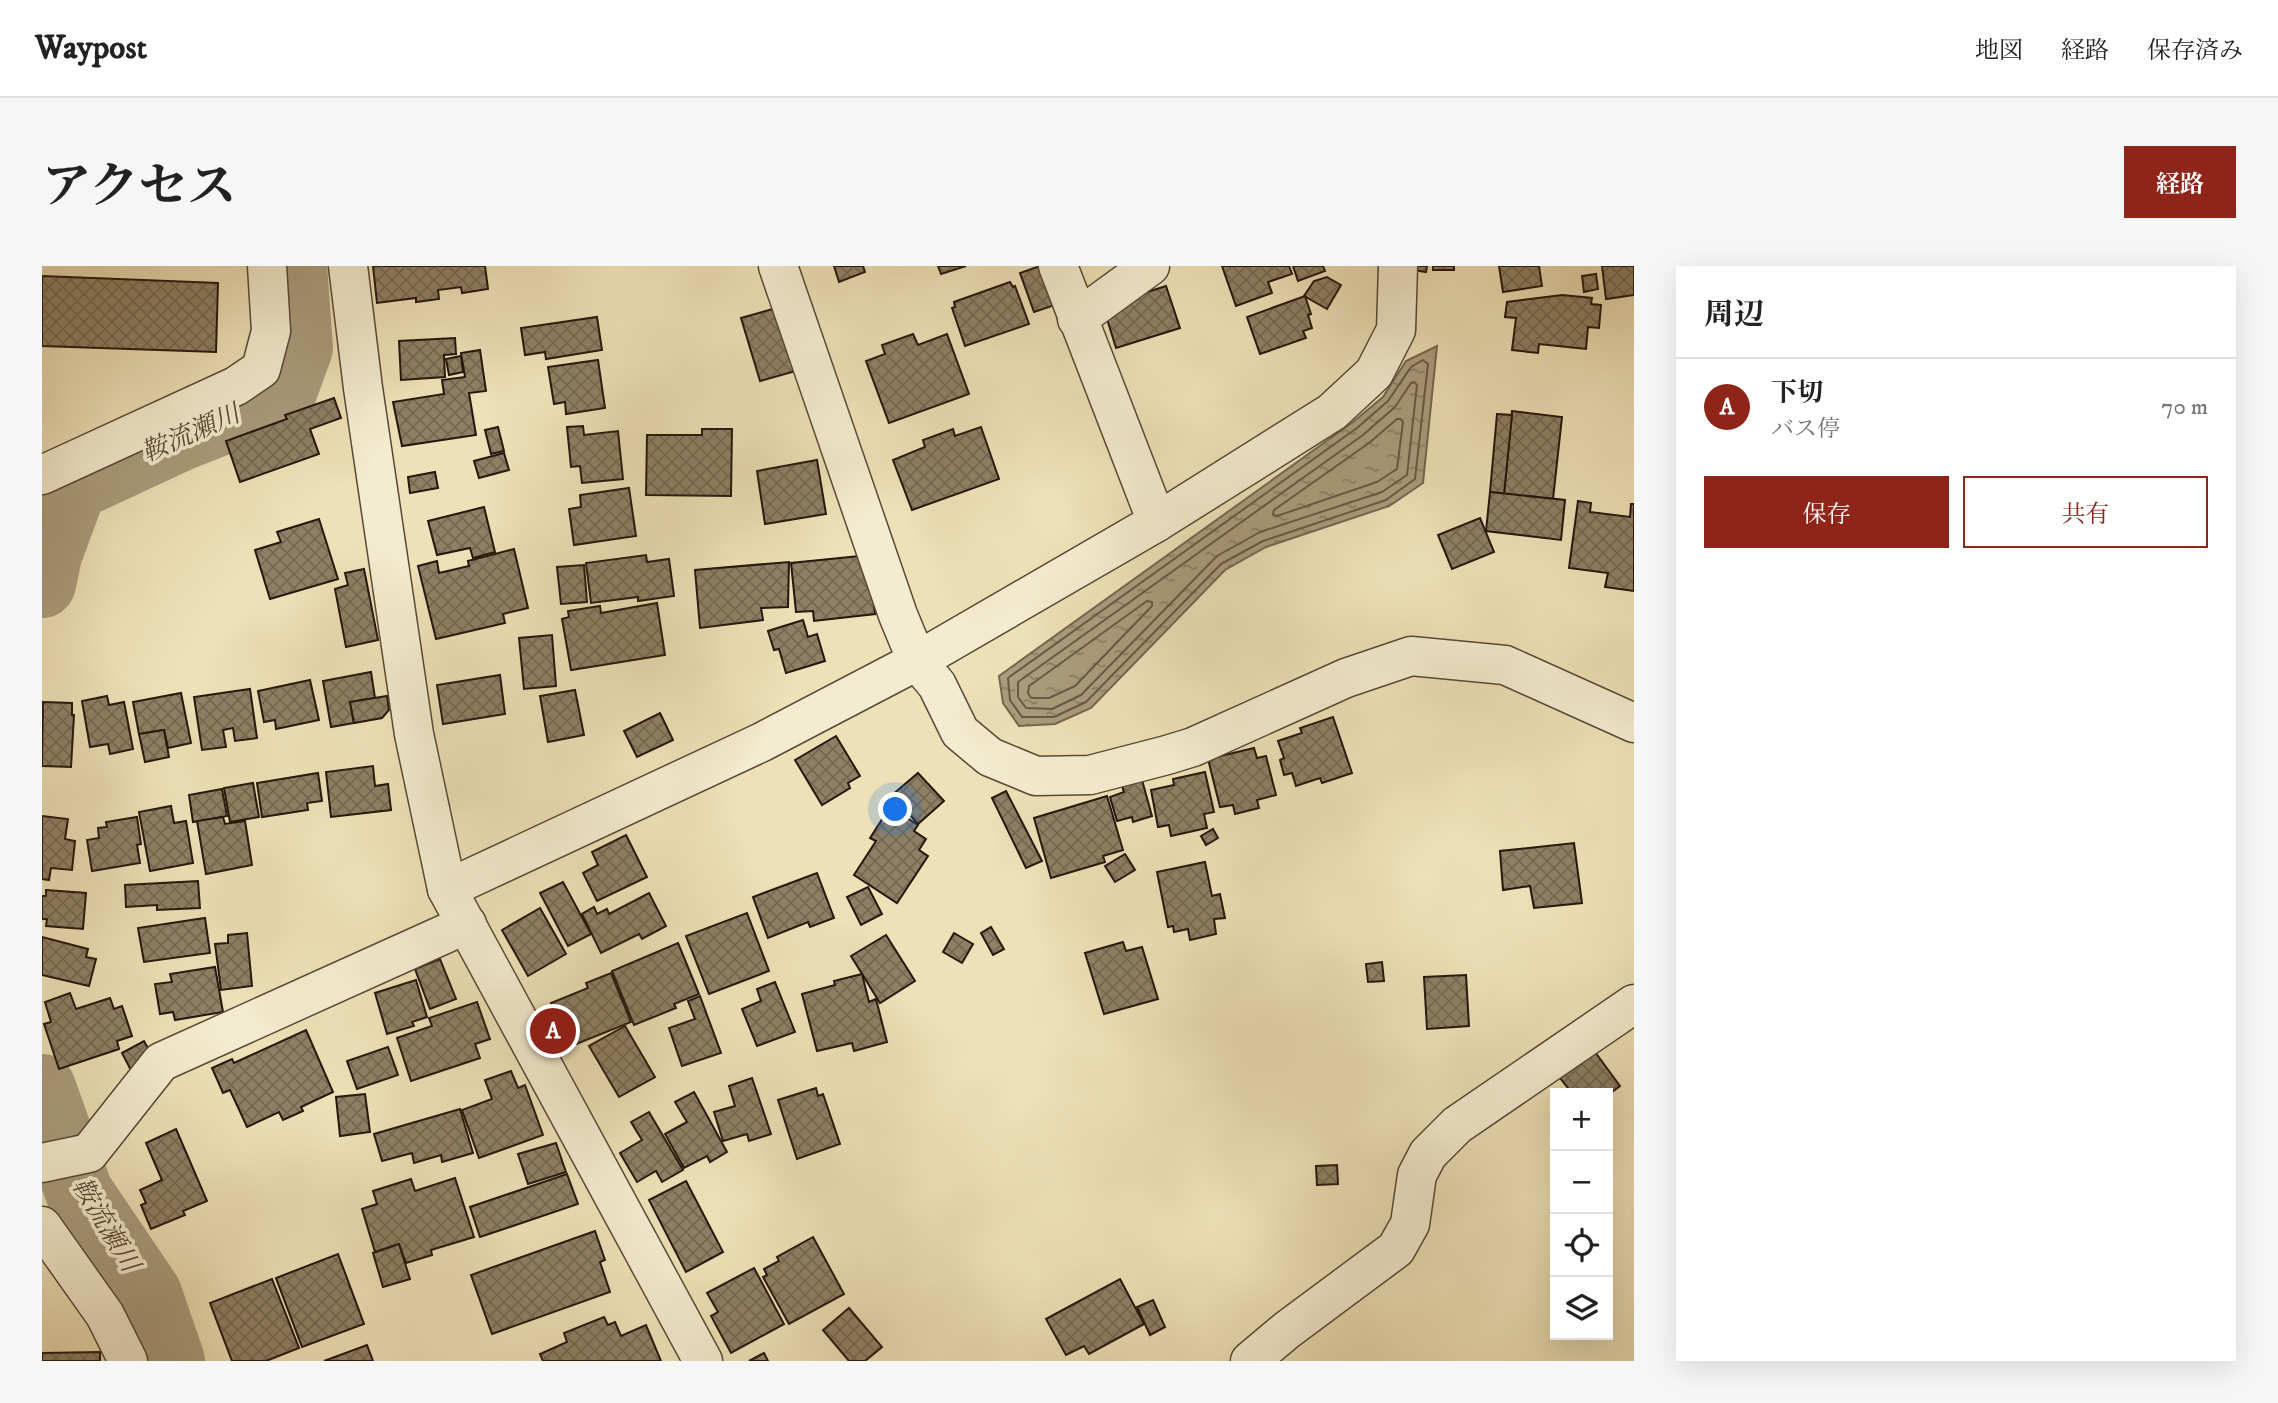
<!DOCTYPE html>
<html lang="ja">
<meta charset="utf-8">
<style>
:root{--surface:#fff;--page:#f6f6f6;--text:#222;--muted:#767676;--line:#e0e0e0;--accent:#8f2418}
body{margin:0;font-family:"IM FELL DW Pica","Noto Serif JP",serif;background:var(--page);color:var(--text)}
.controls{position:absolute;right:21px;bottom:21px;display:grid;overflow:hidden;border-radius:0px;box-shadow:0 7px 28px #0002}
.controls button{width:63px;height:63px;display:grid;place-items:center;padding:0;border:0;border-bottom:2px solid var(--line);background:var(--surface);color:var(--text);font:35px sans-serif}
.you{position:absolute;left:854px;top:544px;width:24px;height:24px;margin:-18px;border:5px solid #fff;border-radius:50%;background:#1a73e8;box-shadow:0 0 0 10px #1a73e833}
.badge{display:grid;place-items:center;width:46px;height:46px;border-radius:50%;background:var(--accent);color:#fff;font-size:23px;font-weight:700}
.pin{position:absolute;translate:-50% -50%;border:4px solid #fff;box-shadow:0 2px 7px #0006}
.list{margin:0;padding:0;list-style:none}
h2{display:flex;justify-content:space-between;align-items:center;height:91px;margin:0;padding:0 28px;font-size:30px}
h2 small{font-size:23px;font-weight:400;color:var(--muted)}
.list li{display:grid;grid-template-columns:46px 1fr auto;gap:21px;align-items:center;box-sizing:border-box;height:98px;padding:0 28px;border-top:2px solid var(--line)}
.list b{display:block;font-size:26px;white-space:nowrap}
.list p{margin:0;font-size:23px;white-space:nowrap;color:var(--muted)}
.list em{font-size:23px;font-style:normal;color:var(--muted)}
.actions{display:flex;gap:14px;padding:21px 28px}
.actions a{flex:1;padding:16px 0;border:2px solid var(--accent);border-radius:0px;text-align:center;font-size:24px;color:var(--accent)}
.actions .main{background:var(--accent);color:#fff}
.icon{flex:none;width:38px;height:38px;fill:none;stroke:currentColor;stroke-width:2;stroke-linecap:round;stroke-linejoin:round}
.map{position:relative;flex:none;width:1592px;height:1095px;overflow:hidden;border-radius:0px}
header{display:flex;align-items:center;gap:42px;box-sizing:border-box;height:98px;padding:0 35px;background:var(--surface);border-bottom:2px solid var(--line)}
header strong{font-size:33px}
nav{display:flex;gap:38px;margin-inline-start:auto;font-size:24px}
.intro{display:flex;align-items:center;justify-content:space-between;box-sizing:border-box;height:168px;padding:0 42px}
h1{margin:0;font-size:49px}
.button{padding:18px 32px;border-radius:0px;background:var(--accent);color:#fff;font-size:24px;font-weight:700}
main{display:flex;gap:42px;padding:0 42px}
aside{flex:1;background:var(--surface);border-radius:0px;box-shadow:0 7px 28px #0002}
.map>svg:first-child{display:block}
</style>
<header>
<strong>Waypost</strong>
<nav><a>地図</a><a>経路</a><a>保存済み</a></nav>
</header>
<div class="intro"><h1>アクセス</h1><a class="button">経路</a></div>
<main>
<div class="map">
<svg width="1592" height="1095" viewBox="0 0 1592 1095">
<defs>
<pattern id="water-ripples" width="26" height="14" patternUnits="userSpaceOnUse" patternTransform="scale(1.75)"><rect width="26" height="14" fill="#aa9c7d"/><path d="M2 4q2-2 4 0t4 0M15 11q2-2 4 0t4 0" fill="none" stroke="#8a7e65"/></pattern>
<pattern id="building-cross-hatch" width="8" height="8" patternUnits="userSpaceOnUse" patternTransform="scale(1.75)"><rect width="8" height="8" fill="#8e8065"/><path d="M0 0l8 8M0 8l8-8" fill="none" stroke="#746852"/></pattern>
</defs>
<rect width="100%" height="100%" fill="#eee1b7"/>
<filter id="stains"><feTurbulence type="fractalNoise" baseFrequency=".00286" numOctaves="4"/><feColorMatrix values="0 0 0 0 .2 0 0 0 0 .09 0 0 0 0 .02 0 0 0 .5 -.17"/></filter>
<radialGradient id="worn" r=".72"><stop offset=".6" stop-color="#630" stop-opacity="0"/><stop offset="1" stop-color="#630" stop-opacity=".3"/></radialGradient>
<path fill="url(#water-ripples)" stroke="#756650" stroke-width="2" d="M1395 80 1381 217 1347 240 1224 281 1183 304 1049 442 1013 458 977 460 961 437 957 410 1311 156 1341 131 1364 95Z"/>
<g fill="none" stroke-linecap="round" stroke-linejoin="round">
<g stroke="#685944" stroke-width="2">
<path d="M1381 94 1386 98 1373 213 1344 234 1221 275 1179 298 1044 436 1012 451H980L968 434 966 412 1315 162 1346 135 1369 101Z"/>
<path d="M1372 116 1375 119 1365 209 1340 226 1218 266 1175 290 1039 429 1010 443 984 442 976 431V416L1321 169 1353 141 1369 117Z"/>
<path d="M1355 153H1359L1361 156 1355 203 1335 216 1235 250 1231 249 1232 244 1327 177Z"/>
<path d="M1105 335 1110 336V340L1033 420 1007 432H989L986 427 987 420Z"/>
</g>
<g stroke="#aa9c7d" stroke-width="68">
<path d="M0 318 6 289 31 221 141 170 213 142 241 126 257 82 251 0"/>
<path d="M0 822 37 926 106 1028 129 1095"/>
</g>
</g>
<g fill="url(#building-cross-hatch)" stroke="#26160c" stroke-width="2">
<path d="M331 0H443L446 23 420 27 419 21 396 24 397 33 374 36V32L335 37Z"/>
<path d="M792 0H821L823 6 797 16Z"/>
<path d="M896 0H924L899 8Z"/>
<path d="M998 0 1013 39 992 46 978 7Z"/>
<path d="M1180 0H1247L1250 8 1226 16 1230 27 1194 40Z"/>
<path d="M1251 0H1281L1283 5 1256 15Z"/>
<path d="M1367 0H1385L1384 6 1366 3Z"/>
<rect x="1391" y="0" width="21" height="4"/>
<path d="M1457 0H1497L1500 20 1461 26Z"/>
<path d="M1560 0H1592V29L1564 33Z"/>
<path d="M1554 8 1556 23 1542 26 1540 10Z"/>
<path d="M0 10 176 17 174 86 0 80Z"/>
<path d="M1285 11 1299 19 1285 43 1262 30 1272 15Z"/>
<path d="M968 16 971 21 973 20 987 58 923 80 910 42 913 41 912 36Z"/>
<path d="M1124 20 1138 62 1074 82 1061 40Z"/>
<path d="M1520 29 1550 32 1549 38 1559 39 1557 62 1546 61 1544 83 1497 78 1496 87 1470 84 1474 52 1463 51 1465 36Z"/>
<path d="M1263 30 1269 48 1266 49 1270 62 1261 65 1264 72 1218 88 1205 51Z"/>
<path d="M738 41 757 104 718 115 699 52Z"/>
<path d="M555 51 560 84 504 93 503 86 483 89 479 62Z"/>
<path d="M871 68 876 79 905 68 927 128 847 157 824 95 843 88 840 79Z"/>
<path d="M413 72 414 88 402 89 403 111 359 114 357 75Z"/>
<path d="M438 84 444 125 427 127 434 169 360 180 351 136 402 128 400 114 423 111 419 87Z"/>
<path d="M419 90 421 106 407 109 404 93Z"/>
<path d="M556 94 563 142 524 148 523 136 512 138 506 101Z"/>
<path d="M292 132 299 152 268 163 277 188 198 216 184 175 245 153 243 149Z"/>
<path d="M1470 145 1520 151 1511 233 1462 228Z"/>
<path d="M1455 148 1470 149 1462 228 1448 226Z"/>
<path d="M541 160 542 169 576 165 581 213 540 217 538 200 529 201 525 161Z"/>
<path d="M456 161 462 185 449 188 443 164Z"/>
<path d="M939 161 957 213 870 244 851 194 883 181 881 174 911 163 913 170Z"/>
<path d="M660 163H690L689 230 604 229 605 169H660Z"/>
<path d="M462 187 467 204 437 212 432 195Z"/>
<path d="M775 194 784 248 723 258 715 205Z"/>
<path d="M393 206 396 222 368 227 366 211Z"/>
<path d="M587 222 594 270 532 279 527 243 539 241 538 229Z"/>
<path d="M1448 226 1523 234 1519 274 1444 265Z"/>
<path d="M1536 235 1549 237 1548 246 1588 251 1589 238H1592V325L1563 321 1566 307 1527 302Z"/>
<path d="M442 241 453 286 431 292 428 282 395 289 386 255Z"/>
<path d="M1438 252 1452 286 1410 303 1396 269Z"/>
<path d="M277 253 296 313 228 333 213 284 239 276 235 266Z"/>
<path d="M472 283 486 342 461 348 463 357 394 373 376 300 395 295 397 307 427 300 426 295Z"/>
<path d="M604 289 605 296 627 293 632 330 596 335V331L549 337 544 297Z"/>
<path d="M827 289 833 348 772 355 771 345 754 346 749 297Z"/>
<path d="M747 296 746 341 719 342 721 354 658 362 653 304Z"/>
<path d="M542 299 545 336 519 338 515 301Z"/>
<path d="M322 303 336 374 304 381 293 323 306 319 303 307Z"/>
<path d="M615 337 623 389 529 404 520 353 527 351 526 345 558 340 559 347Z"/>
<path d="M761 354 766 371 775 368 783 395 744 407 737 383 732 384 726 365Z"/>
<path d="M510 369 514 420 482 423 477 372Z"/>
<path d="M329 406 333 432 308 436 312 457 289 461 281 415Z"/>
<path d="M458 409 463 448 401 458 395 419Z"/>
<path d="M268 414 277 454 234 463 233 454 222 456 216 425Z"/>
<path d="M208 423 215 472 193 475 191 462 181 464 184 481 160 484 152 431Z"/>
<path d="M533 424 542 469 506 476 498 430Z"/>
<path d="M139 427 149 477 126 482 122 464 97 468 91 436Z"/>
<path d="M65 430 67 439 82 436 91 483 68 488 66 478 48 481 40 435Z"/>
<path d="M345 430 347 444 340 452 312 457 308 436Z"/>
<path d="M1 436 30 437V449H32L29 501 0 500Z"/>
<path d="M618 447 631 474 595 491 582 465Z"/>
<path d="M1291 451 1310 507 1280 517 1278 512 1254 520 1250 507 1242 509 1238 494 1242 492 1236 475 1260 467 1258 462Z"/>
<path d="M122 464 127 491 103 496 97 468Z"/>
<path d="M794 470 818 510 806 517 808 522 780 539 753 494Z"/>
<path d="M1212 482 1215 492 1224 490 1234 529 1215 534 1217 542 1193 548 1191 539 1178 541 1166 493Z"/>
<path d="M331 500 333 520 346 518 349 544 289 551 284 506Z"/>
<path d="M1163 506 1172 546 1162 548 1165 562 1129 570 1127 559 1116 561 1109 524 1132 519 1131 513Z"/>
<path d="M276 507 280 535 265 537 266 544 220 551 215 517Z"/>
<path d="M876 507 902 535 876 558 850 529Z"/>
<path d="M1100 514 1110 550 1091 556 1090 551 1075 555 1068 531 1082 526 1080 520Z"/>
<path d="M211 517 217 551 188 556 182 522Z"/>
<path d="M180 523 185 550 151 556 147 529Z"/>
<path d="M964 525 1000 595 984 602 950 532Z"/>
<path d="M1065 530 1081 584 1061 590 1063 596 1009 612 992 552Z"/>
<path d="M129 540 132 557 144 555 151 597 108 605 97 546Z"/>
<path d="M848 541 876 559 872 565 884 573 877 584 886 590 855 637 812 609 834 575 828 572Z"/>
<path d="M0 550 26 553 23 573 33 575 30 604 9 602 7 614 0 613Z"/>
<path d="M95 551 99 578 95 579 98 597 50 605 45 574 57 572 56 562 65 561 64 556Z"/>
<path d="M181 551 183 558 203 555 210 599 164 608 155 555Z"/>
<path d="M1171 563 1176 572 1164 579 1159 570Z"/>
<path d="M584 569 605 611 555 635 541 607 556 599 550 586Z"/>
<path d="M1532 577 1540 637 1492 642 1488 620 1461 624 1458 585Z"/>
<path d="M1083 588 1093 604 1073 616 1063 600Z"/>
<path d="M1163 596 1170 630 1178 628 1183 652 1172 653 1174 668 1148 674 1146 663 1132 666 1131 660 1126 661 1115 606Z"/>
<path d="M775 607 792 652 768 661 766 656 726 672 711 631Z"/>
<path d="M156 615 158 642 115 644V639L84 641 83 619Z"/>
<path d="M521 616 549 668 526 680 498 627Z"/>
<path d="M826 621 840 648 819 659 805 631Z"/>
<path d="M4 624 44 627 41 663 4 660 5 653H0V630H4Z"/>
<path d="M607 627 624 660 600 673 597 668 559 687 540 648 552 641 555 648 565 643 567 648Z"/>
<path d="M498 642 524 688 486 710 460 664Z"/>
<path d="M705 647 727 705 667 728 644 670Z"/>
<path d="M163 652 168 687 102 696 96 662Z"/>
<path d="M949 661 962 683 951 689 939 667Z"/>
<path d="M205 667 210 720 179 724 173 678 186 677V669Z"/>
<path d="M912 667 931 678 920 697 901 686Z"/>
<path d="M844 669 873 715 838 737 809 690Z"/>
<path d="M0 671 46 683 44 691 54 693 47 720 0 709Z"/>
<path d="M1081 676 1084 685 1100 681 1116 733 1062 748 1043 687Z"/>
<path d="M636 677 657 728 632 738 634 742 592 759 570 705Z"/>
<path d="M398 693 414 733 388 743 373 703Z"/>
<path d="M1340 696 1342 715 1326 716 1324 698Z"/>
<path d="M173 701 181 746 133 754 131 746 118 748 113 718 130 716 128 708Z"/>
<path d="M569 707 589 756 522 783 516 766 520 765 509 737 546 722 544 717Z"/>
<path d="M820 708 827 736 834 733 845 776 812 785 810 777 775 785 760 728 793 719 792 715Z"/>
<path d="M1424 709 1427 760 1385 763 1382 711Z"/>
<path d="M374 714 385 751 370 756 372 760 345 768 333 727Z"/>
<path d="M733 716 753 766 715 780 700 743 719 735 715 723Z"/>
<path d="M28 727 34 743 68 732 72 743 80 740 90 770 75 775 77 783 17 803 2 758 9 756 3 736Z"/>
<path d="M658 730 679 787 640 800 627 762 653 753 646 735Z"/>
<path d="M435 736 448 773 433 778 438 792 369 815 355 772 390 760 387 752Z"/>
<path d="M583 760 613 811 577 831 547 780Z"/>
<path d="M264 764 291 826 259 841 261 845 241 854 237 846 205 861 188 824 181 827 170 802 190 793 192 797Z"/>
<path d="M102 775 114 797 92 810 80 787Z"/>
<path d="M346 781 356 809 315 823 305 795Z"/>
<path d="M1553 786 1578 820 1566 829 1530 827 1518 812Z"/>
<path d="M469 805 476 822 483 819 501 869 437 892 420 844 450 833 443 814Z"/>
<path d="M710 812 729 868 707 875 705 868 681 875 672 846 693 840 687 820Z"/>
<path d="M774 822 776 830 781 828 798 878 755 893 736 834Z"/>
<path d="M652 826 685 886 668 896 665 890 642 902 623 868 645 856 633 836Z"/>
<path d="M323 828 328 866 298 870 294 831Z"/>
<path d="M418 843 431 887 400 896 399 889 372 897 370 887 340 895 332 868Z"/>
<path d="M607 846 641 904 620 916 614 905 595 916 578 887 600 874 589 856Z"/>
<path d="M134 863 165 935 141 945 143 949 109 963 99 939 104 937 98 924 120 914 104 877Z"/>
<path d="M514 877 524 906 486 918 476 888Z"/>
<path d="M1295 899 1296 918 1275 919 1274 900Z"/>
<path d="M525 908 536 938 438 971 428 941Z"/>
<path d="M413 912 432 971 389 984 390 989 364 997 357 978 333 986 320 943 335 938 331 925 369 913 373 925Z"/>
<path d="M644 915 681 986 644 1006 607 934Z"/>
<path d="M553 965 563 994 558 996 568 1026 450 1068 429 1009Z"/>
<path d="M771 971 802 1028 747 1058 721 1011 725 1009 722 1003 737 995 735 991Z"/>
<path d="M357 978 368 1013 341 1021 331 987Z"/>
<path d="M296 988 322 1058 260 1081 234 1012Z"/>
<path d="M712 1002 742 1058 689 1087 669 1050 676 1046 665 1027Z"/>
<path d="M230 1013 257 1082 224 1095H190L168 1037Z"/>
<path d="M1078 1013 1102 1058 1047 1088 1042 1080 1024 1089 1004 1053Z"/>
<path d="M1111 1034 1123 1061 1108 1069 1095 1041Z"/>
<path d="M807 1042 840 1081 823 1095H807L781 1064Z"/>
<path d="M562 1051 566 1059 573 1056 579 1070 604 1059 619 1095H501L498 1088 525 1076 522 1067Z"/>
<path d="M325 1079 331 1095H282Z"/>
<path d="M58 1086V1095H0V1087Z"/>
<path d="M722 1087 726 1095H707Z"/>
</g>
<g fill="none" stroke-linecap="round" stroke-linejoin="round">
<g stroke="#584937" stroke-width="41">
<g id="minor">
<path d="M736 0 856 349 875 395 895 419 918 466 948 491 994 510 1048 509 1125 489 1151 481 1304 412 1369 390 1463 399 1592 457"/>
<path d="M1016 0 1115 256"/>
<path d="M1035 53 1108 0"/>
<path d="M0 209 194 120 219 103 229 65 225 0"/>
<path d="M405 623 720 476 875 395 1115 256 1290 146 1332 107 1354 64 1356 0"/>
<path d="M0 897 47 887 119 796 425 658"/>
<path d="M0 960 63 1049 86 1095"/>
<path d="M1208 1095 1245 1064 1354 983 1368 958 1375 909 1386 888 1415 859 1592 738"/>
</g>
</g>
<g stroke="#584937" stroke-width="41">
<path id="tertiary" d="M306 0 321 122 372 468 405 623 661 1095"/>
</g>
<use href="#minor" stroke="#f4ecd0" stroke-width="38"/>
<use href="#tertiary" stroke="#f4ecd0" stroke-width="38"/>
</g>
<g text-anchor="middle" dominant-baseline="central" stroke-width="7" stroke-linejoin="round" paint-order="stroke">
<g font-size="26" font-style="italic" fill="#5b4c39" stroke="#f4ecd0">
<text transform="translate(149 168) rotate(-24)">鞍流瀬川</text>
<text transform="translate(63 959) rotate(59)">鞍流瀬川</text>
</g>
</g>
<rect width="100%" height="100%" filter="url(#stains)"/>
<rect width="100%" height="100%" fill="url(#worn)"/>
</svg>
<div class="controls">
<button>+</button>
<button>−</button>
<button><svg class="icon" aria-label="locate" viewBox="0 0 24 24"><circle cx="12" cy="12" r="6"/><path d="M12 2v4M12 18v4M2 12h4M18 12h4"/></svg></button>
<button><svg class="icon" aria-label="layers" viewBox="0 0 24 24"><path d="M12 4l9 5-9 5-9-5zM3 14l9 5 9-5"/></svg></button>
</div>
<div class="you"></div>
<div class="pin badge" style="left:511px;top:765px">A</div>
</div>
<aside>
<h2>周辺<small></small></h2>
<ul class="list">
<li><span class="badge">A</span><div><b>下切</b><p>バス停</p></div><em>70 m</em></li>
</ul>
<div class="actions"><a class="main">保存</a><a>共有</a></div>
</aside>
</main>
